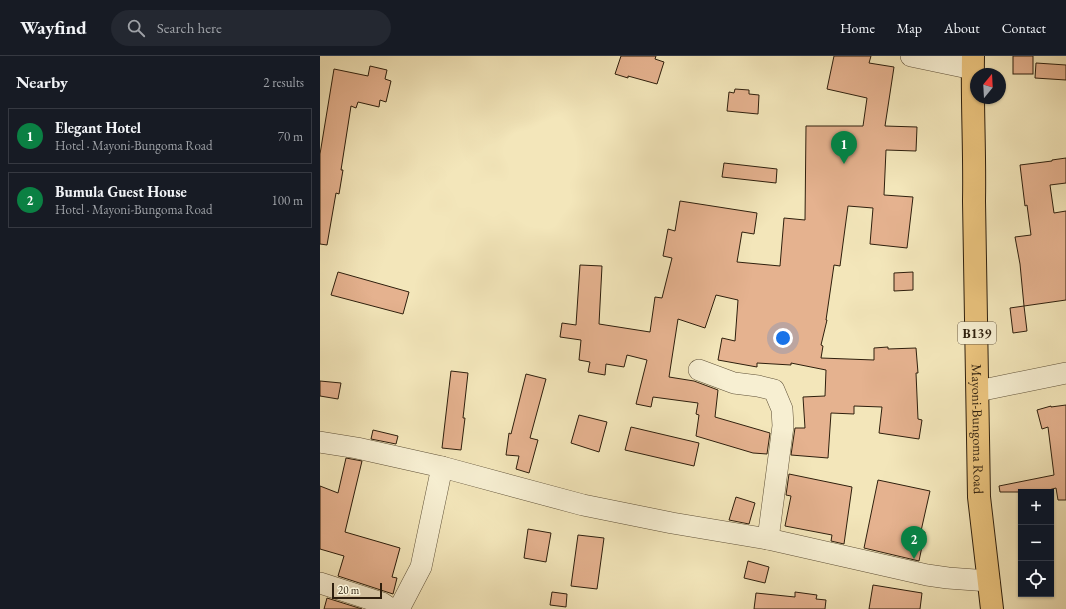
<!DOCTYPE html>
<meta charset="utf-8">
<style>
:root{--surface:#171b24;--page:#242831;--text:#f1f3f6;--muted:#9ea1a6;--line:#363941;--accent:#0b8043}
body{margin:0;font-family:"EB Garamond",serif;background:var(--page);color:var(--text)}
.controls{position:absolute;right:12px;bottom:12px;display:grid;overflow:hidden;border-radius:0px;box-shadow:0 1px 3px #0004}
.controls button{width:36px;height:36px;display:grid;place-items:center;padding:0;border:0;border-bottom:1px solid var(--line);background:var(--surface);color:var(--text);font:20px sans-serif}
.compass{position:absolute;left:650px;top:12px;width:36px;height:36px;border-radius:50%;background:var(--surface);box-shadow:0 1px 3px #0004;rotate:18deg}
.scale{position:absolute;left:12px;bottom:10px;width:50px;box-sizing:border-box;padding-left:4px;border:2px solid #2e1f0d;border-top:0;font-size:11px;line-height:14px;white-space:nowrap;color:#2e1f0d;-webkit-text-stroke:3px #f7efd2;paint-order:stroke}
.you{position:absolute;left:463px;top:282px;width:14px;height:14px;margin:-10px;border:3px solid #fff;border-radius:50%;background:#1a73e8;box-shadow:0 0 0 6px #1a73e833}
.badge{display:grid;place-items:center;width:26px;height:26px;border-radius:50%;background:var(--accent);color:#fff;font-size:13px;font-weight:700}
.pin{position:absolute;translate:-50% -33px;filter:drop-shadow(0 1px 2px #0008)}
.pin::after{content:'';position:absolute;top:21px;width:14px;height:12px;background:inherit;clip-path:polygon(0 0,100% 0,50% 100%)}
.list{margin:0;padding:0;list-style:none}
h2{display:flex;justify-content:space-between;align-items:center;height:52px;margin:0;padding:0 16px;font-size:17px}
h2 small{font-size:13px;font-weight:400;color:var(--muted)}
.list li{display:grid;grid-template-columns:26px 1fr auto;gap:12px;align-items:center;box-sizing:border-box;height:56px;margin:0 8px 8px;padding:0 8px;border:1px solid var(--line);border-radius:0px}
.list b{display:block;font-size:15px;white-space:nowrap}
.list p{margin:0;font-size:13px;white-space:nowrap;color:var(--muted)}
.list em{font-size:13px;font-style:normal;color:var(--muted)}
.icon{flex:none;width:22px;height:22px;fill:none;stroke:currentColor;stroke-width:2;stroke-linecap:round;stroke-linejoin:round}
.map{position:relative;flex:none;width:746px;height:553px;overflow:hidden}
header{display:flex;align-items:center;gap:24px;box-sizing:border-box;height:56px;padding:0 20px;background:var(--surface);border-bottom:1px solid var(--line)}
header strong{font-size:19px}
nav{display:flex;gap:22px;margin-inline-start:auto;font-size:14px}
.search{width:280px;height:36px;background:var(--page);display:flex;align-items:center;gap:10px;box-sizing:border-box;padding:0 14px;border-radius:22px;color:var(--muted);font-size:15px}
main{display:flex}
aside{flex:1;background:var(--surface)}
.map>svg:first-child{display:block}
</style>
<header>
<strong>Wayfind</strong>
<div class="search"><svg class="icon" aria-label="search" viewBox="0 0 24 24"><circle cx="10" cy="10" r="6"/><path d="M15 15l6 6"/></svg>Search here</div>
<nav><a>Home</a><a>Map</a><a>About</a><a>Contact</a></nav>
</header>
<main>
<aside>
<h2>Nearby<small>2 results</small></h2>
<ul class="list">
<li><span class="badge">1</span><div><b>Elegant Hotel</b><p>Hotel · Mayoni-Bungoma Road</p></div><em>70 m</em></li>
<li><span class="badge">2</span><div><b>Bumula Guest House</b><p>Hotel · Mayoni-Bungoma Road</p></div><em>100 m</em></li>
</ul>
</aside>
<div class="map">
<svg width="746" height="553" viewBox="0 0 746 553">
<rect width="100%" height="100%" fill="#f3e6ba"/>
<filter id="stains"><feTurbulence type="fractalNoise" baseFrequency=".005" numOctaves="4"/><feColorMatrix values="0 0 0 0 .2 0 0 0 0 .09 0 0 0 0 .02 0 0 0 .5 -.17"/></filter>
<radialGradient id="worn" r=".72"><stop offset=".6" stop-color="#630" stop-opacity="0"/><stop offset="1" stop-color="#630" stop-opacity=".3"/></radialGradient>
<g fill="#e5b28f" stroke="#2e1f0d">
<path d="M301 0H336L335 3 344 6 337 28 308 20V22L295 18Z"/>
<path d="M514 0H551L549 7 574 11 565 70 597 71 596 95 566 94 564 139 593 141 587 192 550 188 553 152 528 150 520 210 514 209 506 264H507L501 289 503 290 501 302 554 304V292L568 291V293L596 292 598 317H596L598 363 602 364 599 383 559 377 562 351 534 350V358L511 357 508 402 471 399 475 372H485L483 341 505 340 506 314 471 307V309L437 307V311L398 304 402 282 415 285 418 244 396 239 385 272 358 263 349 321 374 325 398 334 395 361 450 377 447 398 433 397 376 380 379 359 376 358 378 347 333 341 331 351 316 348 327 304 307 299 304 311 286 308 285 319 268 316 270 306 259 304 261 284 240 281 242 267 256 269 260 209 282 210 279 268 330 276 335 241 342 242 352 202 343 200 348 173 355 175 360 145 437 157 434 178 422 176 417 206 460 210 464 162 485 164 486 70H543L547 42 507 33Z"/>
<rect x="693" y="0" width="20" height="18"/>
<path d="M716 7 746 9V24L715 22Z"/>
<path d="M50 10 67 14 65 23 71 25 66 46 60 44 59 51 38 46 36 52 31 50 21 114H23L19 138 16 137 7 189 0 188V98L14 13 48 20Z"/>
<path d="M415 33 429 34V38L439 39 438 58 407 55 409 36 414 37Z"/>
<path d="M746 102V127L730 129 734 157 746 155V244L704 250 700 208 695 181 711 179 707 149 705 150 700 109 732 105V104Z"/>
<path d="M404 107 457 113 456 127 402 121Z"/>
<path d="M18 216 89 236 83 258 11 239Z"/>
<path d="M593 216V234L574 235V217Z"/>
<path d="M704 250 707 275 693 277 690 252Z"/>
<path d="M131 315 148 317 143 362H145L141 394 122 392Z"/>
<path d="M206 318 226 323 210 382 218 384 209 417 196 413 199 400 186 399 189 377 191 378Z"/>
<path d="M0 325 21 327 18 343 0 340Z"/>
<path d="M746 349V444H738L736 432 725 435V436H680L679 430 734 419 728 371 722 373 717 354 731 350V351Z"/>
<path d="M259 359 287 366 279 396 251 387Z"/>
<path d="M311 371 379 387 374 410 305 394Z"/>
<path d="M53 374 78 380 76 388 51 383Z"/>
<path d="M26 402 42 405 25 476 80 492 72 521 77 522 73 538 18 520 24 500 0 493V430L18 437Z"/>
<path d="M469 418 532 431 524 488 511 485 512 479 465 470 471 440 466 439Z"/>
<path d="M558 424 610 435 601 475 605 476 599 505 544 492Z"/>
<path d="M416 441 435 447 429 468 409 464Z"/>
<path d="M208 473 231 477 226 506 204 502Z"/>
<path d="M258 479 284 482 277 533 251 530Z"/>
<path d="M428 505 449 511 445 527 424 522Z"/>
<path d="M553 529 602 537 600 553H549Z"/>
<path d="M232 536 247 538 246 551 230 549Z"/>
<path d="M475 536 497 539 496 543 506 544 505 553H434L436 537 475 541Z"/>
<path d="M7 542 42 553H4Z"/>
</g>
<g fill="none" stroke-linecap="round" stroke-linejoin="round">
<g stroke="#5f5138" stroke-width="22">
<g id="minor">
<path d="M591 0 653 13"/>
<path d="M379 314 414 327 438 330 454 334 462 353 463 370 448 483"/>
<path d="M658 335 746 317"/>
<path d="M0 386 37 392 122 411"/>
<path d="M0 527 62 547 71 553"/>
<path d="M79 553 101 511 122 411 263 449 352 467 448 483 607 519 628 522 669 525"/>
</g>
</g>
<g stroke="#2e1f0d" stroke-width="24">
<g id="major">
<path id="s1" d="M653 0C652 49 655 97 654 145L659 441 672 553"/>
</g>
</g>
<use href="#minor" stroke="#f7efd2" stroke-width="21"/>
<use href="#major" stroke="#eac37d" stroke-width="22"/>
</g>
<g text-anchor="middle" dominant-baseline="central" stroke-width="3" stroke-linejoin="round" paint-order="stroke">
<rect fill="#f7efd2" stroke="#6a5d48" stroke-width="1" x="638" y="266" width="38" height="22" rx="3"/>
<g font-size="13" font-weight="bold" fill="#2e1f0d">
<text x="657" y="277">B139</text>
</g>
<g font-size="14" fill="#2e1f0d" stroke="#f7efd2">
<text stroke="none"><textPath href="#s1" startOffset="373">Mayoni-Bungoma Road</textPath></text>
</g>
</g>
<rect width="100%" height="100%" filter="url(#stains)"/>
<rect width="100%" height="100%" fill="url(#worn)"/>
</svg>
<div class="controls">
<button>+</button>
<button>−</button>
<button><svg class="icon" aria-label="locate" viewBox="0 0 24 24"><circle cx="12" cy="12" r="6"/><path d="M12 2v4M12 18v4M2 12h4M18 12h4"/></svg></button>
</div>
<svg class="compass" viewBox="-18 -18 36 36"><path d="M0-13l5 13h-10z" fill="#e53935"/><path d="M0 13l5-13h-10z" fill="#9ea1a6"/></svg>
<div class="scale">20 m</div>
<div class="you"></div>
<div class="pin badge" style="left:524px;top:108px">1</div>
<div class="pin badge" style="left:594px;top:503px">2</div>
</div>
</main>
